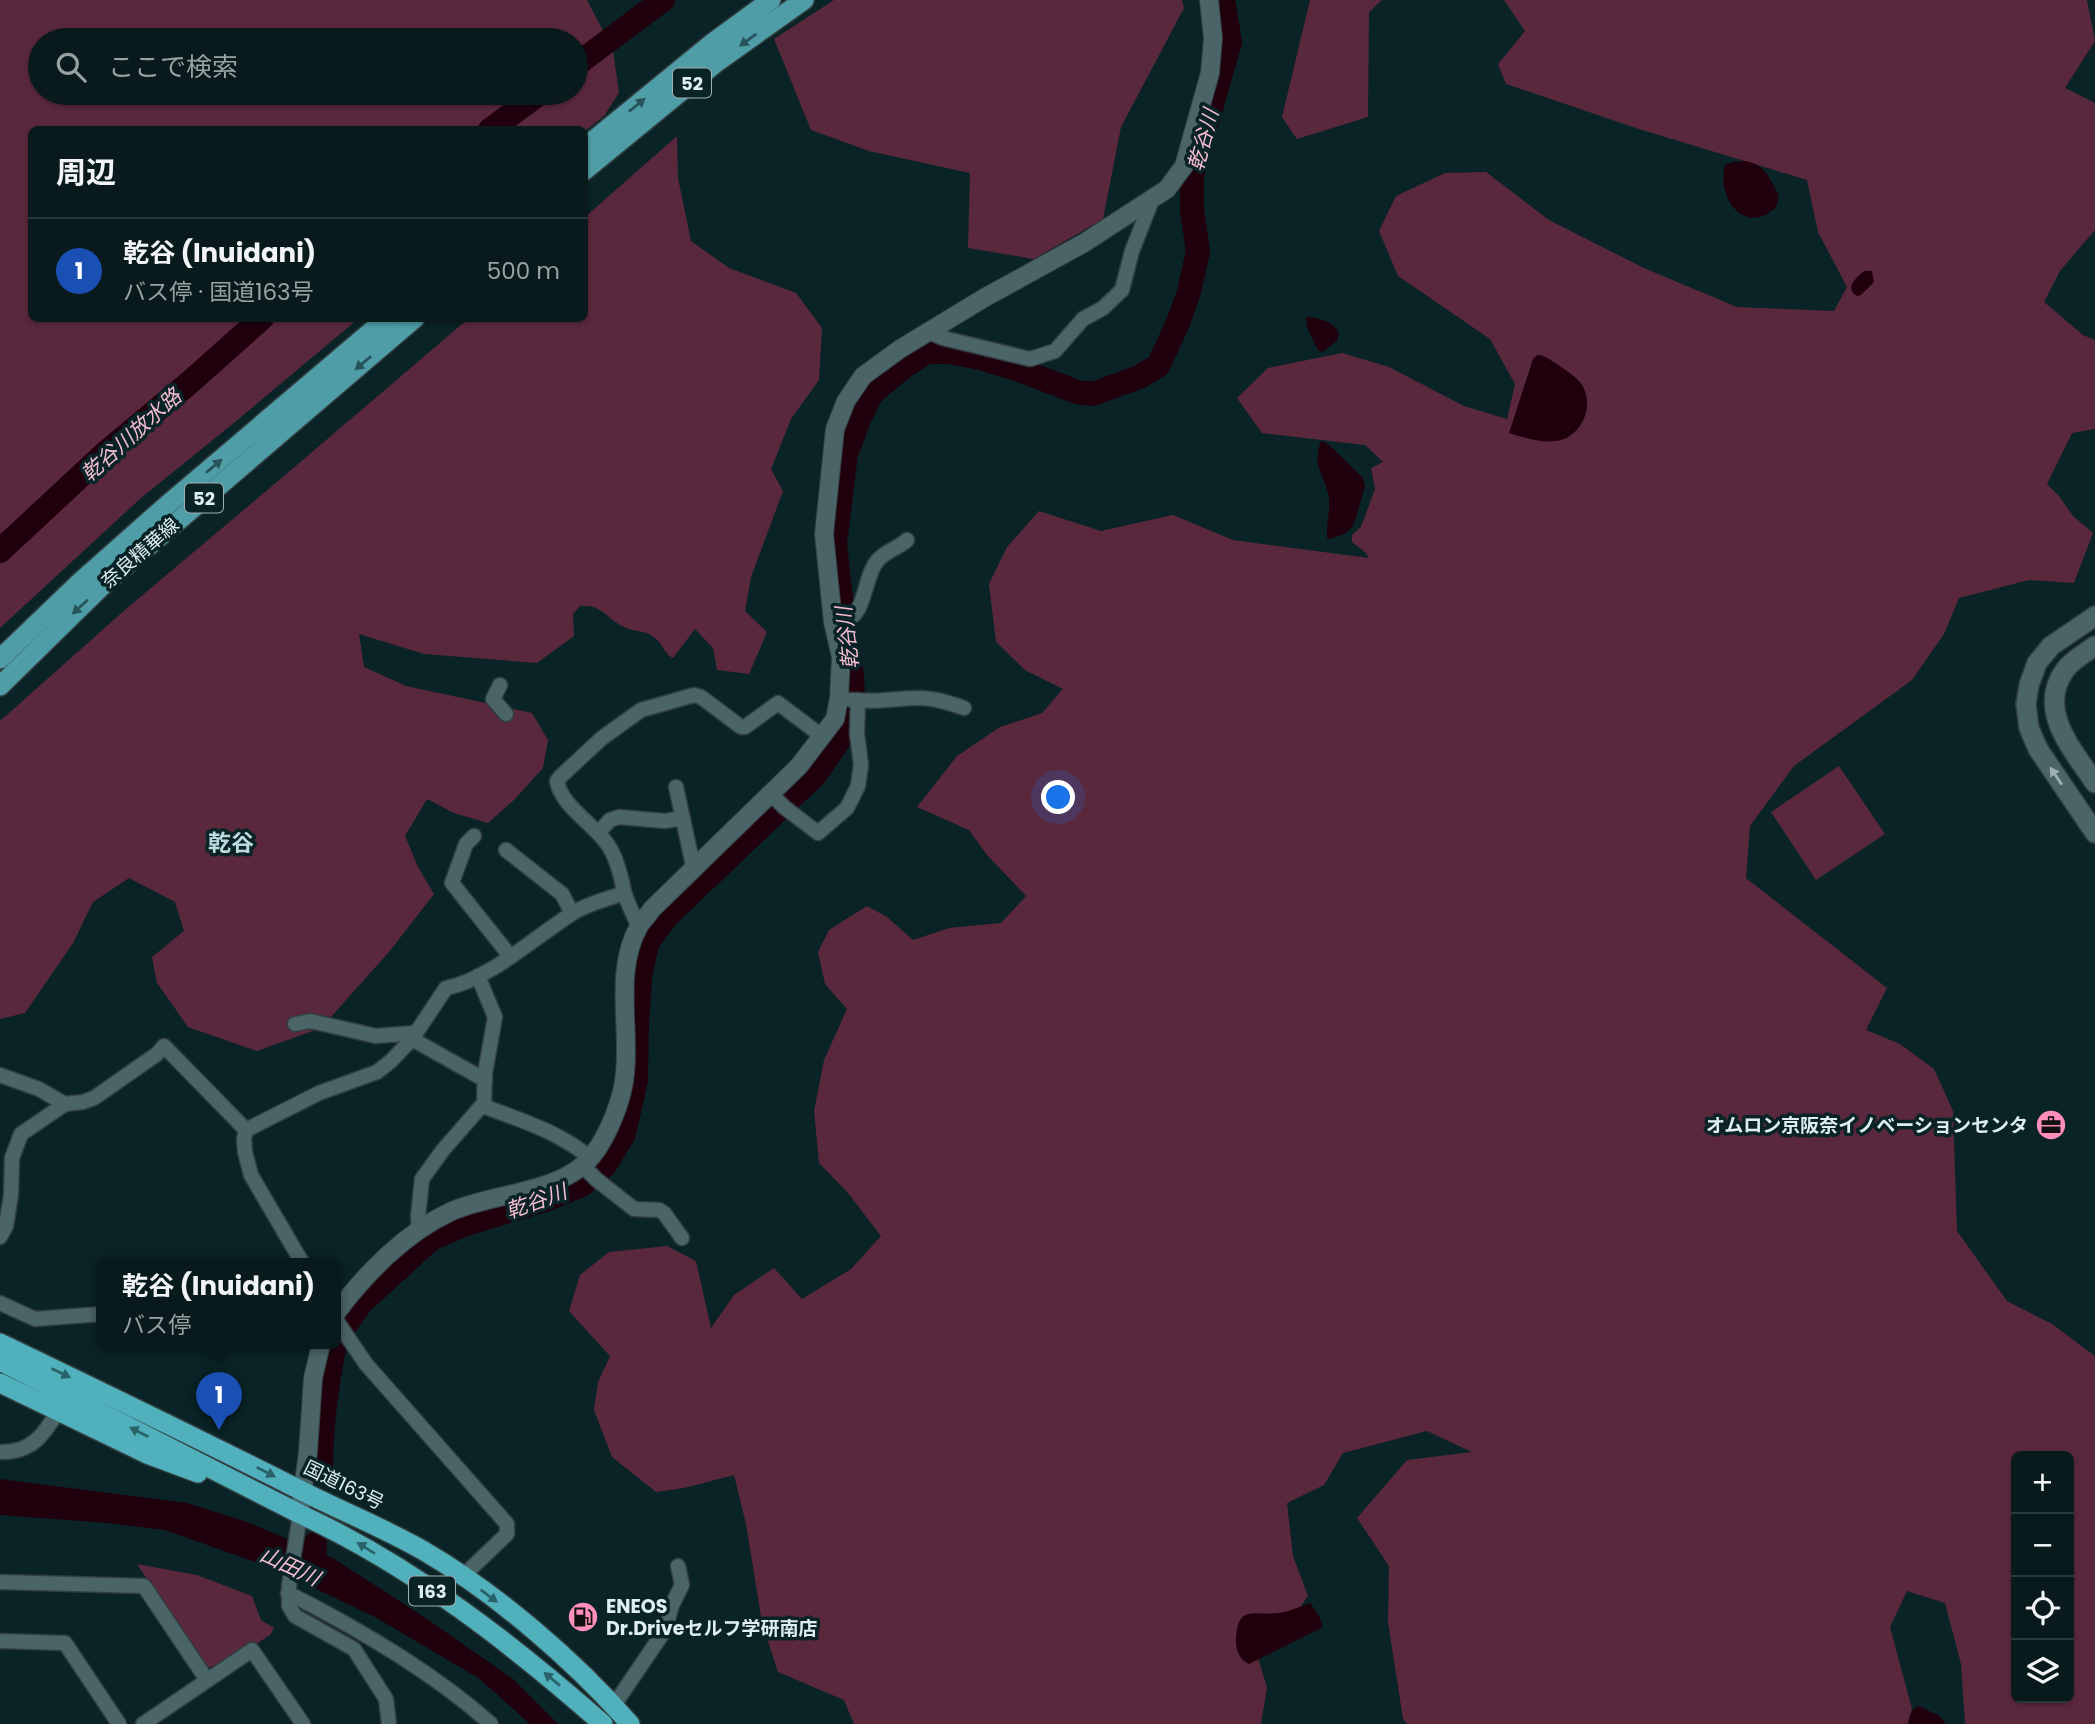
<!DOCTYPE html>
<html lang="ja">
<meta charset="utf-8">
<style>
:root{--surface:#081a1c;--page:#112325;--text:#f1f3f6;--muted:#98a1a3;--line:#29383b;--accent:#8c9099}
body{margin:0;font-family:Poppins,"Noto Sans JP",sans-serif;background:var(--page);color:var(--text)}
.controls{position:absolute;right:21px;bottom:21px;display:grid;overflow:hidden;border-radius:10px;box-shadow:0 2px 5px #0004}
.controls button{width:63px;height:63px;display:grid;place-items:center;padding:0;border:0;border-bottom:2px solid var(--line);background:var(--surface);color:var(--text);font:35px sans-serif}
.you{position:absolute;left:1059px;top:798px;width:24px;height:24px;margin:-18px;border:5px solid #fff;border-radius:50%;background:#1a73e8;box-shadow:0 0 0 10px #1a73e833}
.badge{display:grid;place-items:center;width:46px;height:46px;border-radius:50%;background:var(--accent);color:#fff;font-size:23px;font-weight:700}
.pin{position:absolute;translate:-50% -58px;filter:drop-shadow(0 2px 4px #0008)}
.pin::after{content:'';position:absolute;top:37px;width:24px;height:21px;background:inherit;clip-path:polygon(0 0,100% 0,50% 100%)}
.popup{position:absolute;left:96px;top:1258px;width:245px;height:91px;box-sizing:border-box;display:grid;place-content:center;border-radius:10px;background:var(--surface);filter:drop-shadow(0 2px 5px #0005);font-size:23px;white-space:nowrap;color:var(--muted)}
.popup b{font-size:26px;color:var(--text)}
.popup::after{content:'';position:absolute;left:50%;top:100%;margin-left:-14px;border:14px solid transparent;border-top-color:var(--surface)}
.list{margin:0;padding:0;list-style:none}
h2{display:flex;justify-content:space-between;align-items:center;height:91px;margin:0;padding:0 28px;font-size:30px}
h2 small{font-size:23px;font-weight:400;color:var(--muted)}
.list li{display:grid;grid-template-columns:46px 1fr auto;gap:21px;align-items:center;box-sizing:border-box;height:105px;padding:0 28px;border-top:2px solid var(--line)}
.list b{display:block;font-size:26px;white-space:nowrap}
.list p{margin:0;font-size:23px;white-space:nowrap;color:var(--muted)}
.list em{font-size:23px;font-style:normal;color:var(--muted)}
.icon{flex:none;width:38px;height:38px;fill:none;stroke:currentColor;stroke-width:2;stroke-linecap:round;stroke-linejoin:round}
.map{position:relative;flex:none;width:2095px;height:1724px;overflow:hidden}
.search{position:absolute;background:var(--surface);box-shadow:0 2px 5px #0004;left:28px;top:28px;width:560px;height:77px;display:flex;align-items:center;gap:18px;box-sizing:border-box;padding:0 24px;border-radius:38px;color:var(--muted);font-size:26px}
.panel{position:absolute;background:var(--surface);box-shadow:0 2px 5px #0004;left:28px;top:126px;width:560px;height:196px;border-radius:10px}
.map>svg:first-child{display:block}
</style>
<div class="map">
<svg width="2095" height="1724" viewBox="0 0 2095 1724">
<rect width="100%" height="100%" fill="#0a2326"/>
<g fill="#5a283c" fill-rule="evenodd">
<path d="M0 0H587L613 50 619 93 604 116 585 131 32 130V318L358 319 235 422 141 498 0 628ZM40 40H576V93H40Z"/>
<path d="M834 0H1182L1184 8 1121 127 1103 219 1034 259 968 248 970 173 869 151 811 130 774 39Z"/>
<path d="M1310 0H1382L1369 12 1368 117 1297 139 1282 117Z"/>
<path d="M1504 0H2087L2095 41 2065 88 2095 103V230L2060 271 2044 302 2083 335 2095 340V429L2072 433 2047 484 2059 496 2073 516 2093 533 2074 583 2029 580 1959 598 1944 634 1912 680 1794 766 1750 826 1746 878 1887 988 1866 1030 1900 1044 1934 1069 1953 1111 1957 1231 2007 1301 2052 1324 2095 1356V1724H1965L1961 1664 1945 1603 1907 1591 1890 1627 1912 1709 1908 1724H1407L1403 1719 1388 1622 1389 1566 1357 1518 1407 1460 1472 1452 1427 1431 1343 1453 1324 1485 1287 1503 1293 1556 1308 1596 1291 1620 1251 1634 1267 1688 1261 1724H854L844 1700 778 1672 762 1623 746 1524 734 1475 684 1488 656 1492 612 1457 594 1410 598 1382 610 1356 569 1311 580 1275 609 1252 667 1246 696 1261 711 1328 734 1295 774 1268 802 1299 851 1269 881 1236 848 1193 819 1163 814 1111 824 1060 847 1009 825 984 818 952 829 930 867 906 887 917 913 940 949 928 1001 923 1026 896 987 855 969 830 917 807 957 756 1000 727 1042 713 1063 689 1025 670 996 642 989 584 1007 547 1039 511 1101 531 1173 515 1233 540 1369 558 1366 553 1352 542V535L1361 527 1375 489 1371 468 1383 462 1365 445 1262 433 1237 398 1268 368 1342 353 1389 367 1464 406 1507 419 1515 384 1490 339 1398 276 1379 231 1396 196 1445 173 1486 172 1549 220 1646 269 1737 307 1834 311 1847 287 1818 232 1807 180 1639 129 1506 84 1498 64 1525 31ZM2016 1456H2069V1698H2016Z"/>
<path d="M677 136 678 178 691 241 729 268 796 293 822 328 819 380 791 419 771 469 783 491 751 577 745 611 767 632 749 674 717 670 713 648 695 629 673 658C664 654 663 644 655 638 646 630 634 632 624 627 607 619 602 604 580 606L573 614 574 636 537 663 424 654 359 634 364 667 406 686 532 713 548 740 543 768 515 799 488 823 454 813 427 799 405 836 418 867 434 894 389 952 321 1028 257 1051 188 1027 157 983 152 957 184 931 175 902 129 878 93 902 73 943 25 1013 0 1019V721L126 609 284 476 468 319 584 318 585 217Z"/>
<path d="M1839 766 1885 834 1816 880 1771 812Z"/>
<path d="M137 1564 197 1575 252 1596 261 1620 274 1628 270 1635 256 1644 254 1641 215 1667H205Z"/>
</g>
<g fill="#21000e">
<path d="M1746 161C1767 166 1769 178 1779 196L1776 207C1745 237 1716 198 1725 165L1733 162Z"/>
<path d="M1864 271H1872L1874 282 1861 295 1857 296C1844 288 1856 278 1864 271Z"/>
<path d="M1309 317C1321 318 1334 323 1339 334L1337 341 1322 352 1318 350 1307 327 1306 318Z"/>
<path d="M1537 355C1545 355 1550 360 1557 364 1565 370 1576 376 1582 385 1595 405 1582 437 1557 441 1540 443 1525 438 1509 433L1533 359Z"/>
<path d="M1321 441 1329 445 1363 478 1365 486 1355 521 1352 527 1344 534 1330 539 1327 538C1326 525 1330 513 1329 499 1326 474 1311 469 1321 441Z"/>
<path d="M0 1479 187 1503 247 1522 333 1558 427 1619 513 1679 558 1724H530L480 1679 375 1617 272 1568 165 1530 108 1523 0 1515Z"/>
<path d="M1310 1603 1318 1614 1323 1627 1249 1664C1240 1660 1236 1651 1236 1641 1237 1603 1254 1616 1278 1613 1289 1612 1300 1606 1310 1603Z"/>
<path d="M1919 1706 1939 1716 1946 1724H1908C1909 1716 1911 1709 1919 1706Z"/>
</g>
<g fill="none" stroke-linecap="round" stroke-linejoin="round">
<g stroke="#21000e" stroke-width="24">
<path d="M576 65 663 0"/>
<path d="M490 130 540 93"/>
<path d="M0 551 103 455 189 383 262 318"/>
<path d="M336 1339 361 1303 431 1239 466 1224 548 1199 582 1185 605 1165 624 1134 636 1080 637 1023 640 978 647 943 667 916 815 775 840 739 847 722 853 698 852 675 842 610 835 543 846 454 860 417 871 394 902 368 926 352H948L981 358 1022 371 1077 392 1093 394 1139 377 1158 366 1178 323 1189 292 1198 251 1192 210V175L1230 42 1223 0"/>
<path d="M321 1472C321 1428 326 1387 335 1344"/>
<path d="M313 1573 315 1544"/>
</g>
<g stroke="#313e40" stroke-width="17">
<g id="minor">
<path d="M929 332 943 338 1030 359 1055 351 1083 319 1103 308 1122 290 1132 251 1152 200"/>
<path d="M833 622C837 621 841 622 844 621 867 616 863 574 879 559 887 550 899 548 907 540"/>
<path d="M500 685 493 699 506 714"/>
<path d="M851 700C875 703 896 698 920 698 935 698 950 703 964 708"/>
<path d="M676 787 694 870"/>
<path d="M771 794 784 807 818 833 847 808 858 786 861 765 857 734 858 700"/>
<path d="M599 832 610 820 619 817 665 821 683 818"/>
<path d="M474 836 466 844 452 883 510 956"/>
<path d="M506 850 562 894 572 913"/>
<path d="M639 927C634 916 627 903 624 891 621 876 617 858 608 845 594 824 561 806 557 781L560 777 602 738 641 710 694 695 701 697 741 727H745L778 703 823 737"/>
<path d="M295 1024 310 1021 376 1036 415 1033"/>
<path d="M412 1039 485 1080"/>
<path d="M0 1075 39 1089 65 1104"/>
<path d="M483 1106C520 1120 560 1132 590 1158"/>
<path d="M246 1130 319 1093 377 1072 391 1061 412 1039 446 988C489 980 536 936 573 913 588 903 608 899 624 893"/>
<path d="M246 1130 244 1139 245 1152 251 1175 303 1264"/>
<path d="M582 1165 597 1180 634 1209 659 1210 664 1213 682 1238"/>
<path d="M419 1231 418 1217 422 1179 443 1150 484 1103 485 1073 495 1017 478 976"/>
<path d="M0 1237 6 1226 11 1195 12 1158 21 1134 65 1104 83 1102 94 1098 157 1054 164 1046 246 1130"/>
<path d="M0 1303 35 1319 102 1314"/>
<path d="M336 1320 366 1364 507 1524V1534L463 1576"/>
<path d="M0 1452C31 1453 44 1435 58 1411"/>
<path d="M300 1514 289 1586V1606L295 1616 354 1649 386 1699 389 1724"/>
<path d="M0 1582 144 1586 207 1680"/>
<path d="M288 1593C357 1628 434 1673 491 1724"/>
<path d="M0 1641 65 1643 119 1724"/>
<path d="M614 1705 665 1630 672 1605 682 1585 678 1566"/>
<path d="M143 1724 252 1650 303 1724"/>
</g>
</g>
<g stroke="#313e40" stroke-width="20">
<g id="tertiary">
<path d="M336 1313C365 1274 405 1233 450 1212 491 1193 563 1193 592 1156 608 1136 623 1099 625 1073 630 1026 614 970 639 926 643 920 648 915 652 909L799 766 835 719 839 698 841 657 833 622 824 534 835 429 846 401 863 376 900 349 984 298 1084 243 1167 189 1184 166 1210 73 1213 38 1209 0"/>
<path d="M301 1504 308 1452 313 1378 321 1344"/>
</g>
</g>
<g stroke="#313e40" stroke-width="22">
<g id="secondary">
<path d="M2095 616 2051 646 2037 663 2029 685 2026 704 2029 728 2038 749 2095 833"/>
<path d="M2095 646C2085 653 2072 660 2065 670 2036 710 2073 750 2095 783"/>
</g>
</g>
<g stroke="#313e40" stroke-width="22">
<g id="primary">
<path d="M584 148 711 44 771 0"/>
<path d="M584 171 717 62 804 0"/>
<path d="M0 659 80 582 167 505 387 318"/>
<path d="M0 686 102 586 415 318"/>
</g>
</g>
<g stroke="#313e40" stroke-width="22">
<g id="trunk">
<path d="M0 1343C100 1391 201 1440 300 1490 341 1511 384 1528 424 1551 496 1593 575 1661 630 1724"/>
<path d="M0 1361 300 1514C412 1566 511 1643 603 1724"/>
<path d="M0 1383 147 1454 198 1473"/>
</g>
</g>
<use href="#minor" stroke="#4a6468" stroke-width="14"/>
<use href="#tertiary" stroke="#4a6468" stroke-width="18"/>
<use href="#secondary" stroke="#4a6468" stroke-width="19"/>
<use href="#primary" stroke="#4f9da7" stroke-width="19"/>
<use href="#trunk" stroke="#50b0bc" stroke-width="19"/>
</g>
<defs><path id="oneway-solid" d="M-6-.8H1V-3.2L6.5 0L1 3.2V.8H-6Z" transform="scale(1.75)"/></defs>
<g fill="#26545a">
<use href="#oneway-solid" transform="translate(748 40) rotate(144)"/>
<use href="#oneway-solid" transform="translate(637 105) rotate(-39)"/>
<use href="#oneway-solid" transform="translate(363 363) rotate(140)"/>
<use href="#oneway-solid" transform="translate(214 466) rotate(-40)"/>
<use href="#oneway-solid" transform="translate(80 607) rotate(137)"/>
</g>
<use fill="#9cb0b3" href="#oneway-solid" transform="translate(2056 776) rotate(-124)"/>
<g fill="#2a626a">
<use href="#oneway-solid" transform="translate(61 1373) rotate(26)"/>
<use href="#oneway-solid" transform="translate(139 1432) rotate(-153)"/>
<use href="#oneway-solid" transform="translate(266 1472) rotate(27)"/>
<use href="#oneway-solid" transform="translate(366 1548) rotate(-148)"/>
<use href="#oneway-solid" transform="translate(489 1596) rotate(37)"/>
<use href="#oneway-solid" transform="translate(552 1679) rotate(-140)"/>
</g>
<defs>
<g id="office-disc" transform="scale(1.575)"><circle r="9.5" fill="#ff8eba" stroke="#0a2326"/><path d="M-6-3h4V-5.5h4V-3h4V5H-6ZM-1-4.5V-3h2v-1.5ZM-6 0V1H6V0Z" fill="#111"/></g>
<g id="fuel-disc" transform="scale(1.575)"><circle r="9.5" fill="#ff8eba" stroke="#0a2326"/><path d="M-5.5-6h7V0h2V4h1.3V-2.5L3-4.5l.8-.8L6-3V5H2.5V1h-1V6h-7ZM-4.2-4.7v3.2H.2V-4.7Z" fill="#111"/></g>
</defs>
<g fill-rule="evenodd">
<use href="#office-disc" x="2051" y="1125"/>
<use href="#fuel-disc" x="583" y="1617"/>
</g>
<g text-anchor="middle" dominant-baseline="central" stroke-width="7" stroke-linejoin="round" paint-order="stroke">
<g fill="#0a2326" stroke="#9fb1b3" stroke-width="2">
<rect x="673" y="68.5" width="38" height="29" rx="5"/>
<rect x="185" y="483.5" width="38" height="29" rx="5"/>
<rect x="409" y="1576.5" width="46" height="29" rx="5"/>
</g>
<g font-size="18" font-weight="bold" fill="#dfeef0">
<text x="692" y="83">52</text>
<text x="204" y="498">52</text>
<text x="432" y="1591">163</text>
</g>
<g font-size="19" fill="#dfeef0" stroke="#0a2326">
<text transform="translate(140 553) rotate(-41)">奈良精華線</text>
<text transform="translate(344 1485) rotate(26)">国道163号</text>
</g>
<g font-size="19" font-weight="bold" fill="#dfeef0" stroke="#0a2326" text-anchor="end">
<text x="2028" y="1125">オムロン京阪奈イノベーションセンタ</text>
<text x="606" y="1606" text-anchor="start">ENEOS<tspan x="606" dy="22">Dr.Driveセルフ学研南店</tspan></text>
</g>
<g font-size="21" font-style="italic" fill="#f5bdd0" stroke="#0a2326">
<text transform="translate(1203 140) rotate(-75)">乾谷川</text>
<text transform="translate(131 435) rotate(-42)">乾谷川放水路</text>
<text transform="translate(847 638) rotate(-97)">乾谷川</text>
<text transform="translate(536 1201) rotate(-20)">乾谷川</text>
<text transform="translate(290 1566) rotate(25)">山田川</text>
</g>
<g font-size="23" font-weight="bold" fill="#bcd9dd" stroke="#0a2326">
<text x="231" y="843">乾谷</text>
</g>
</g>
</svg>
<div class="controls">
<button>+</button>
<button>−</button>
<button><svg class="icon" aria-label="locate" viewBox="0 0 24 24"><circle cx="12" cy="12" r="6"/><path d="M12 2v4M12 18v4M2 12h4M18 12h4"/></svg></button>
<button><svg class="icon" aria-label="layers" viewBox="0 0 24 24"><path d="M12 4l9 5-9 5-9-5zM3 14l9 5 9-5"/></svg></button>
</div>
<div class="you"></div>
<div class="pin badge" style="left:219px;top:1430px;background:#1a4fb4">1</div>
<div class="popup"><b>乾谷 (Inuidani)</b>バス停</div>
<div class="search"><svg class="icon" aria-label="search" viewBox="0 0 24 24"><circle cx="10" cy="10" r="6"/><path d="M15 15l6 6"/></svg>ここで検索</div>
<section class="panel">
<h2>周辺<small></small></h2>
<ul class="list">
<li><span class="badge" style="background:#1a4fb4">1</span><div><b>乾谷 (Inuidani)</b><p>バス停 · 国道163号</p></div><em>500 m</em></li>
</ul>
</section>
</div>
